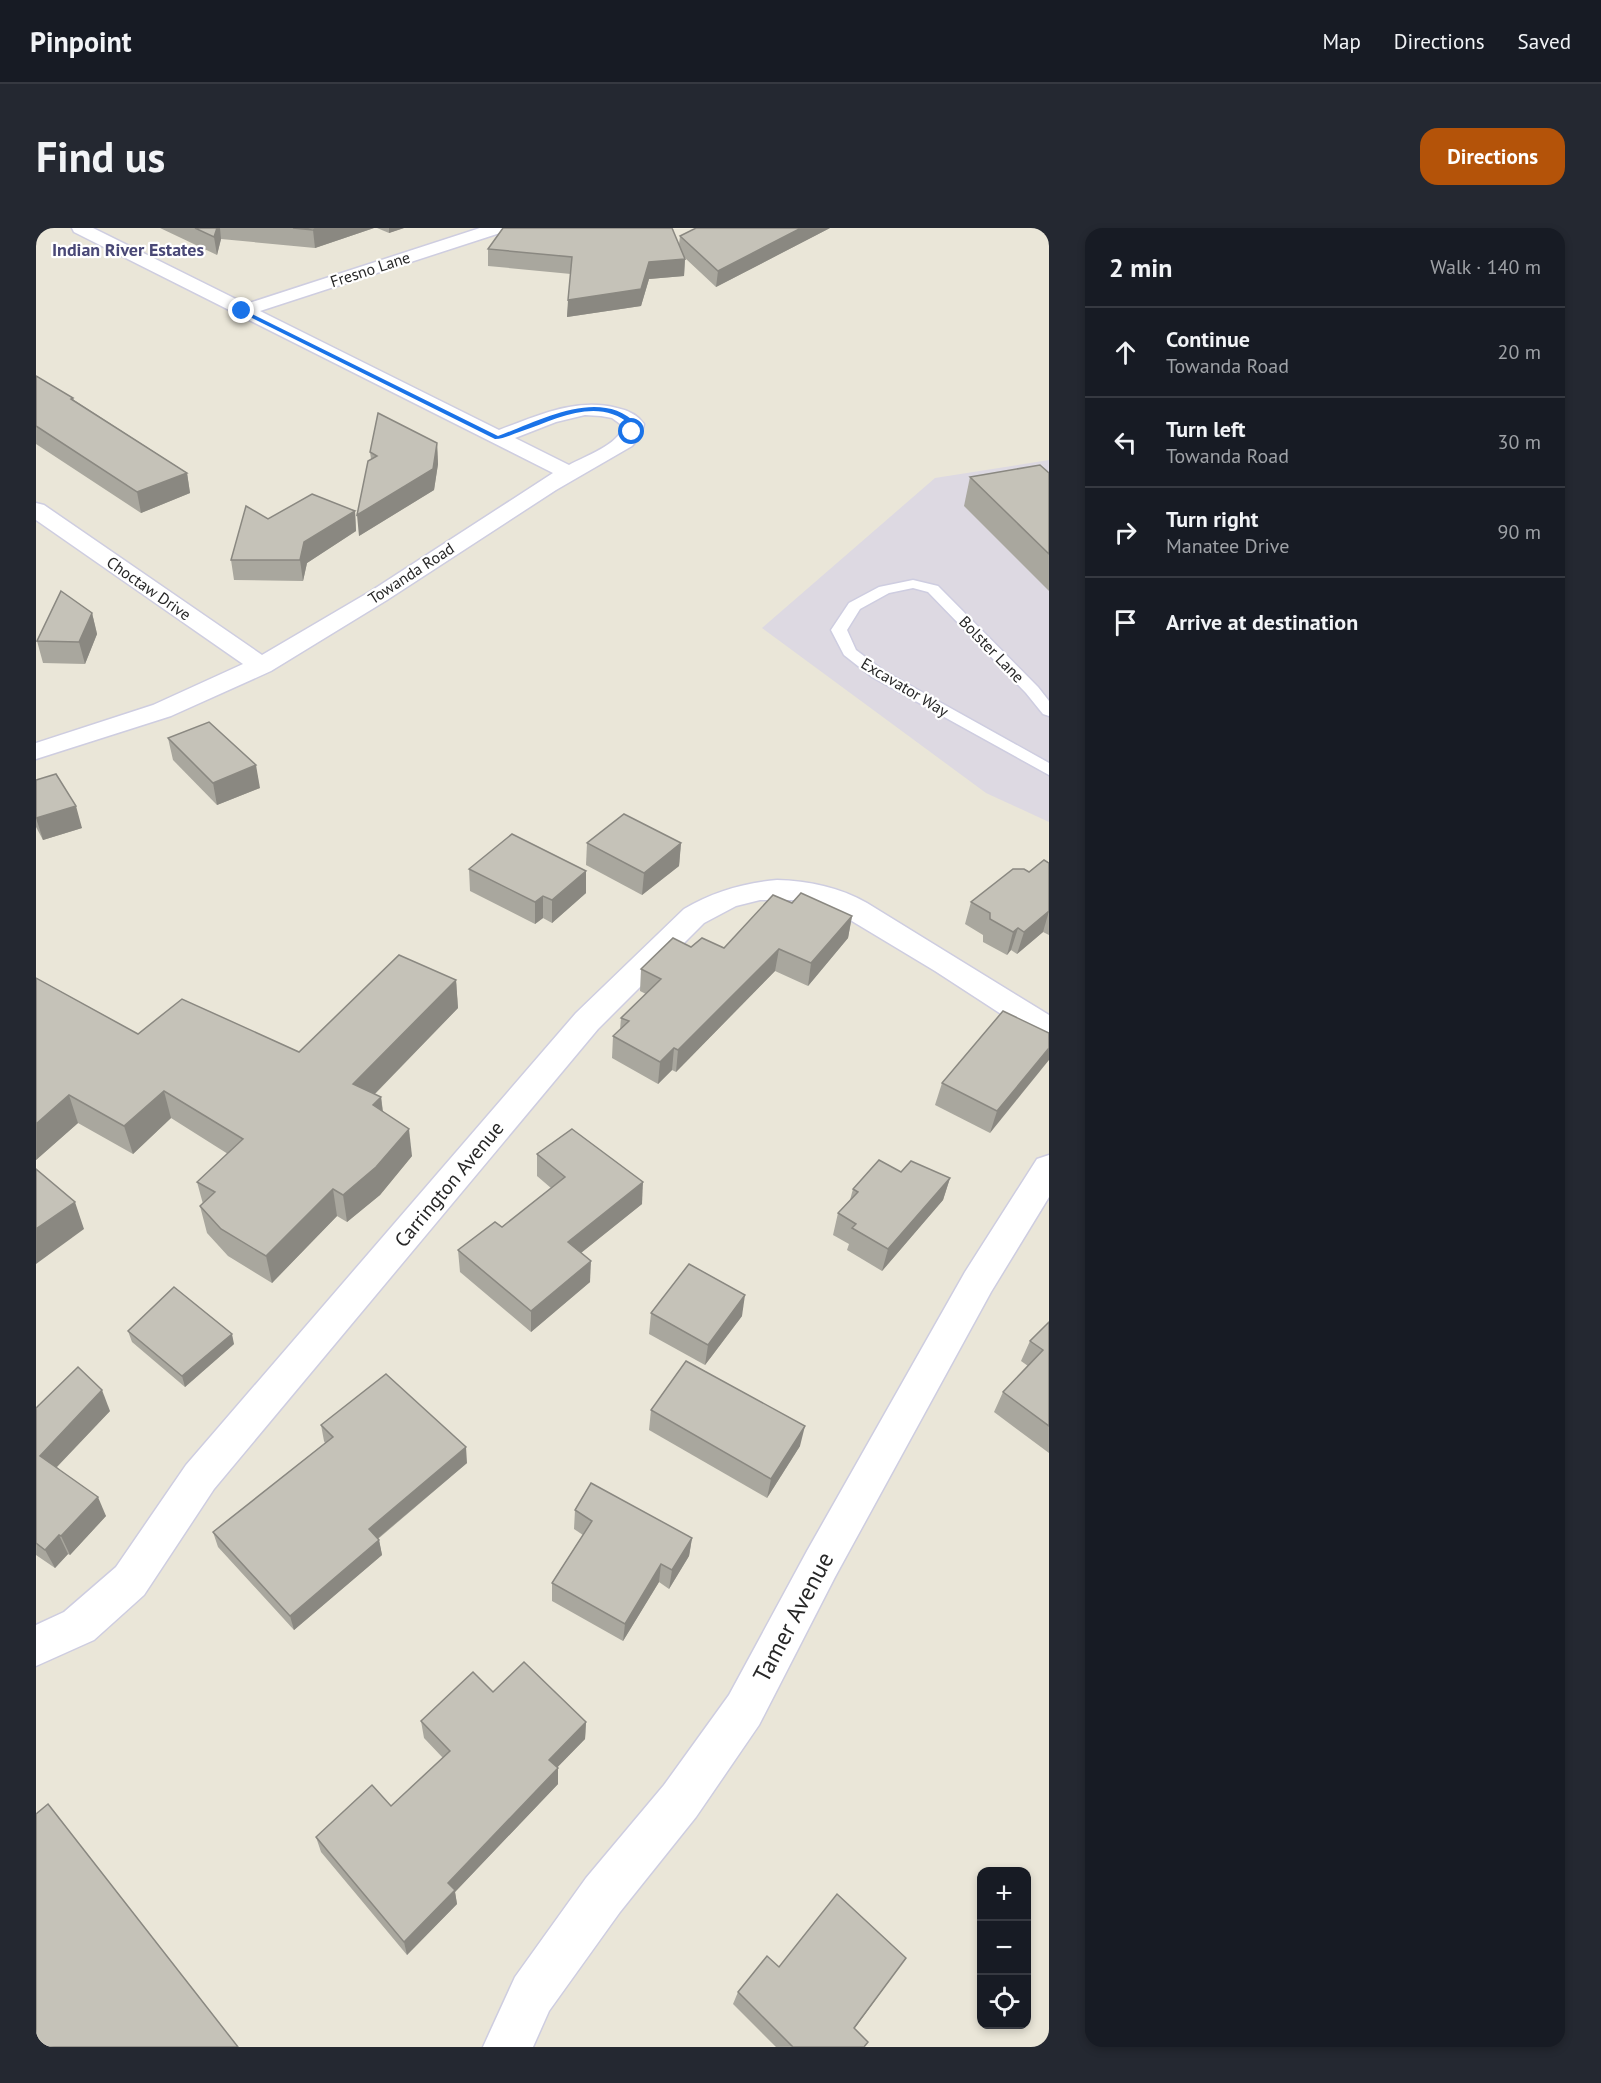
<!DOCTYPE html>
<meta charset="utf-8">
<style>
:root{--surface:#171b24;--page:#242831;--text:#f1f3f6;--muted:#9ea1a6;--line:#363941;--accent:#b45309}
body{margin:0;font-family:"PT Sans",sans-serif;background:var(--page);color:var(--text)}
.controls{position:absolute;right:18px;bottom:18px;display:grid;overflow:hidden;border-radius:12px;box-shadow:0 3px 9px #0003}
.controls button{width:54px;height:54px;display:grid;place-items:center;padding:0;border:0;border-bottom:2px solid var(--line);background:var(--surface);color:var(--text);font:30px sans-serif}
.stop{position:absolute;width:18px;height:18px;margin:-14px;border:4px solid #1a73e8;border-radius:50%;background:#fff}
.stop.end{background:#1a73e8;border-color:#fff;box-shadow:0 2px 6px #0008}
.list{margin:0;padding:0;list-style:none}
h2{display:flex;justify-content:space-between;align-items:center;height:78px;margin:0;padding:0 24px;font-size:26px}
h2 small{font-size:20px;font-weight:400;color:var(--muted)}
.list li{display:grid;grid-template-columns:39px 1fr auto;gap:18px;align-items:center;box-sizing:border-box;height:90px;padding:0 24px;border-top:2px solid var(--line)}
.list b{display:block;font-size:22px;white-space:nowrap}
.list p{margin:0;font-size:20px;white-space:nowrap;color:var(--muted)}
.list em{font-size:20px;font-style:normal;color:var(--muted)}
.icon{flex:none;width:33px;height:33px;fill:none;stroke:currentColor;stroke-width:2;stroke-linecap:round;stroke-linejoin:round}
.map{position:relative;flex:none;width:1013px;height:1819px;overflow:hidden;border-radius:18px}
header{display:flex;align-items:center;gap:36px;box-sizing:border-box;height:84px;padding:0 30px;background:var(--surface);border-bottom:2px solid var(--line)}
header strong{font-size:28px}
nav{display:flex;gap:33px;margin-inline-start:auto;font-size:21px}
.intro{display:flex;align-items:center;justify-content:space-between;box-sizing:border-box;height:144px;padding:0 36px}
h1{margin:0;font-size:42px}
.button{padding:15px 27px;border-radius:18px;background:var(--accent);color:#fff;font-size:21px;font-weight:700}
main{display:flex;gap:36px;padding:0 36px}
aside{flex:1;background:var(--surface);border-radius:18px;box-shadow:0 3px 9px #0003}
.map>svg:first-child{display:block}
</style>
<header>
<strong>Pinpoint</strong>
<nav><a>Map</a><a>Directions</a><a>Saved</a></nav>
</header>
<div class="intro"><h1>Find us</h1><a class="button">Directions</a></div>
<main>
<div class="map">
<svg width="1013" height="1819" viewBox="0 0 1013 1819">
<rect width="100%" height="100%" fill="#eae6d8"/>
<path fill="#ddd9e2" d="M1013 232V594L950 565 726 400 899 250Z"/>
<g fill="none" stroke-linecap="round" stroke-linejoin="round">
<g stroke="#cecde0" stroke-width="3">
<path id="service" d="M877 352 902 358 1002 459 1013 473V488L1007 486 990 465 892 364 877 360 853 365 824 381 811 402 820 422 848 443 1013 535V547L836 449 808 427 795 402 813 375 843 359Z"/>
</g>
<g stroke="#cecde0" stroke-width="3">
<g id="minor">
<path d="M36 0H57L210 76 444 0H469L467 4 224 83 463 202C501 188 540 169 581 180 591 182 602 187 608 196L605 208 596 218 520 262 351 372 235 443 135 488 0 531V515L117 477 207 436 0 292V275L8 277 226 427 335 363 517 245 38 4ZM549 187 565 188 576 190 587 198C583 217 549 228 533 237L479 210 520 194Z"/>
<path d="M741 652C773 653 803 659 831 675L1013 787V813L1002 810 899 743 791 678 759 672H724L700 678 668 695 562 801 178 1261 108 1367 58 1412 0 1438V1397L28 1384 80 1339 150 1237 540 785 648 681C677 664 707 655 741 652Z"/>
<path d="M1013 927V969L955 1064 799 1349 723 1497 660 1589 584 1684 513 1783 497 1819H447L479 1749 550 1650 628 1557 693 1467 771 1323 929 1044 1001 931Z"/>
</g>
</g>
<use href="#service" fill="#fff" fill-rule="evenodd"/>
<use href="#minor" fill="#fff" fill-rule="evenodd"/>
</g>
<g fill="#a9a79e">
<path d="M124 0H338L279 20 185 11 181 27Z"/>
<path d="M341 0H368L353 5Z"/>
<path d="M794 0 680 59 649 30 648 48 613 51 605 78 531 89 535 46 452 38V21L643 16 644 8Z"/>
<path d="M0 148 37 170 38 172 151 245 154 265 105 285 0 216Z"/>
<path d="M401 215 402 236 398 262 323 308 335 231 334 224Z"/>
<path d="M1013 245V363L928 278 934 249Z"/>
<path d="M319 283 320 303 271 335 267 353 198 352 195 332 232 291Z"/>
<path d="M56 385 61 406 49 436 7 435 1 413Z"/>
<path d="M132 510 224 560 181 577 137 532Z"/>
<path d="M0 552 46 600 7 612 0 599Z"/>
<path d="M551 615H645L643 638 606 667 550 637Z"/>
<path d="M1013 635V707L1007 704 981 726 975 722 971 727 947 714V707L929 696 935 674Z"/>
<path d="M433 641 550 665 516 695 507 690 499 696 434 663Z"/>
<path d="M756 675 816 688 812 710 772 758 739 743 640 844 636 842 622 856 576 830 577 808 584 802 585 790 610 766 604 763 605 741 655 719 688 720Z"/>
<path d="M0 750 102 806 263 824 420 752 422 780 339 866 345 869 347 883 376 928 344 967 311 994 301 988 236 1055 192 1028 171 1005 164 978 167 976 161 954 192 926 135 890 97 926 42 895 0 932Z"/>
<path d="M1013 805 954 905 899 877 906 855Z"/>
<path d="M501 926 606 976 545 1025 554 1054 495 1104 424 1044 422 1022 466 999 515 960 501 948Z"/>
<path d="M865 944 914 950 907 972 846 1043 811 1022 813 1016 797 1007 802 985 814 972 817 961Z"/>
<path d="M615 1085 706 1088 669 1137 613 1106Z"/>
<path d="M1013 1094V1225L958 1184 967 1164 992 1138 985 1133 994 1113Z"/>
<path d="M92 1103 198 1116 149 1159 96 1114Z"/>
<path d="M0 1180 74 1183 21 1239 70 1288 34 1327 32 1326 19 1340 0 1327Z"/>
<path d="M615 1182 764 1218 731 1270 613 1202Z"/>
<path d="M285 1197 431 1235 342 1311 343 1312 346 1327 258 1402 182 1319 177 1304 289 1215 288 1213Z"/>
<path d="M539 1282 656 1310 653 1328 633 1361 623 1354 587 1413 516 1373V1355L547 1307 538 1301Z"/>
<path d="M457 1464 550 1494 549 1511 521 1539 522 1556 419 1664 421 1676 371 1727 285 1624 280 1609 355 1578 407 1530 388 1510 385 1493Z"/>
<path d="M870 1730 861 1742 818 1801 832 1814 828 1819H740L697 1776 702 1764 743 1739Z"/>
</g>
<g fill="#8a8881">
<path d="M181 0H184L185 11 181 27 178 9Z"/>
<path d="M284 0H338L279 20 277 2Z"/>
<path d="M353 0H368L353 5Z"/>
<path d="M765 0H794L680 59 682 43Z"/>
<path d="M649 31 648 48 613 51 605 78 531 89 532 72 613 34Z"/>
<path d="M401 215 402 236 398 262 323 308 321 287Z"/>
<path d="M151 245 154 265 105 285 101 264Z"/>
<path d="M319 283 320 303 271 335 267 353 264 332 268 314Z"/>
<path d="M56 385 61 406 49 436 43 414Z"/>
<path d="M220 537 224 560 181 577 177 555Z"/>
<path d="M40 578 46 600 7 612 0 590Z"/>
<path d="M645 615 643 638 606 667 608 645Z"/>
<path d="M550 643V665L516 695V672Z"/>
<path d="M507 668V690L499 696V674Z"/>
<path d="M1013 683 1007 704 981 726 988 704Z"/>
<path d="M816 688 812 710 772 758 775 735Z"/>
<path d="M982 700 975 722 971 727 977 704Z"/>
<path d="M743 721 739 743 640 844 642 822Z"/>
<path d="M420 752 422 780 321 884 317 856Z"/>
<path d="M638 820 636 842 622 856 624 834Z"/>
<path d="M1013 820V832L954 905 961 883Z"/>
<path d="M128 863 135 890 97 926 88 898Z"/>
<path d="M33 867 42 895 0 932V896Z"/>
<path d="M345 869 348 896 337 877Z"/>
<path d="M373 901 376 928 344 967 311 994 307 967Z"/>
<path d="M914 950 907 972 846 1043 852 1021Z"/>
<path d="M607 954 606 976 531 1036 532 1014Z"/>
<path d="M297 961 301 988 236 1055 230 1028Z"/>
<path d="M39 974 48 1001 0 1036V1001Z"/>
<path d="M555 1033 554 1054 495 1104V1083Z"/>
<path d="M709 1067 706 1088 669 1137 672 1117Z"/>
<path d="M196 1106 198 1116 149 1159 146 1148Z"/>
<path d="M66 1162 74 1183 13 1247 4 1228Z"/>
<path d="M769 1198 764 1218 731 1270 735 1251Z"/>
<path d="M430 1219 431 1235 335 1316 333 1301Z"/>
<path d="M62 1269 70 1288 34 1327 25 1308Z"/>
<path d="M23 1307 32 1326 19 1340 9 1322Z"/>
<path d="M656 1310 653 1328 633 1361 636 1342Z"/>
<path d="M343 1312 346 1327 258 1402 254 1388Z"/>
<path d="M625 1336 623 1354 587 1413 589 1396Z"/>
<path d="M550 1494 549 1511 513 1548V1532Z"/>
<path d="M522 1540V1556L419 1664 421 1676 371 1727 368 1714 412 1655Z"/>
<path d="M870 1730 861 1742 810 1812 818 1800Z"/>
</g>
<g fill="#c5c2b8" stroke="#8a8881" stroke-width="1.5">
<path d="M159 0H181L178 9Z"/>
<path d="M257 0H284L277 2Z"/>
<path d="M467 0H636L649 31 613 34 605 61 532 72 536 29 452 21Z"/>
<path d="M660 0H765L682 43 644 8Z"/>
<path d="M0 148 37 170 35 171 151 245 101 264 0 198Z"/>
<path d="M342 185 401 215 397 241 321 287 332 233 341 228 334 224Z"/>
<path d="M1004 237 1013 245V326L934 249Z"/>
<path d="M276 266 319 283 268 314 264 332H195L210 278 232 291Z"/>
<path d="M25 363 56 385 43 414 1 413Z"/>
<path d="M173 494 220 537 177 555 132 510Z"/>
<path d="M20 546 40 578 0 590V552Z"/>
<path d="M588 586 645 615 608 645 551 615Z"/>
<path d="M476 606 550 643 516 672 507 668 499 674 433 641Z"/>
<path d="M1008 632 1013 635V683L988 704 982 700 977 704 954 691V685L935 674 977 641H988L993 644Z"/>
<path d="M765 665 816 688 775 735 743 721 642 822 638 820 624 834 577 808 593 793 585 790 625 751 605 741 637 710 655 719 666 710 688 720 737 667 756 675Z"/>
<path d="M363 727 420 752 317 856 345 869 337 877 373 901 340 939 307 967 297 961 230 1028 185 1001 164 978 179 964 161 954 207 911 128 863 88 898 33 867 0 896V750L102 806 146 771 263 824Z"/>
<path d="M967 783 1013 805V820L961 883 906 855Z"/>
<path d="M536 901 607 954 532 1014 555 1033 495 1083 422 1022 459 994 466 999 529 949 501 926Z"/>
<path d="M843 932 865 944 875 933 914 950 852 1021 816 1000 820 996 802 985 822 964 817 961Z"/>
<path d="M0 941 39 974 0 1001Z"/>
<path d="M653 1036 709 1067 672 1117 615 1085Z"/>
<path d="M138 1059 196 1106 146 1148 92 1103Z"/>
<path d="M1013 1094V1198L967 1164 1007 1122 994 1113Z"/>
<path d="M650 1133 769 1198 735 1251 615 1182Z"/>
<path d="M42 1139 66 1162 4 1228 62 1269 25 1308 23 1307 9 1322 0 1315V1180Z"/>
<path d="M350 1146 430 1219 333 1301 343 1312 254 1388 177 1304 297 1209 285 1197Z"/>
<path d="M555 1255 656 1310 636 1342 625 1336 589 1396 516 1355 556 1293 539 1282Z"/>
<path d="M488 1434 550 1494 513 1532 522 1540 412 1655 419 1662 368 1714 280 1609 336 1557 355 1578 414 1523 385 1493 437 1444 457 1464Z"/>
<path d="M12 1576 202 1819H0V1586Z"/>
<path d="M801 1666 870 1730 818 1800 832 1814 828 1819H757L702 1764 731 1728 743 1739Z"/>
</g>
<path fill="#1a73e8" d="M206 81 462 208C503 193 564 158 601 196L599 204 594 205 595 197C562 168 521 191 486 203 477 206 468 211 459 211L204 84Z"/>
<g text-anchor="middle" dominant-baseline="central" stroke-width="4.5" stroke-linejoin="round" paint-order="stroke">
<g font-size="16" fill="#272727" stroke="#fff">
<text transform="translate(334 41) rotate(-18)">Fresno Lane</text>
<text transform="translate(375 345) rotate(-33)">Towanda Road</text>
<text transform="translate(113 360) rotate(35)">Choctaw Drive</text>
<text transform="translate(956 421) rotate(46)">Bolster Lane</text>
<text transform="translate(869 459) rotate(31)">Excavator Way</text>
</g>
<g font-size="18" font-weight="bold" fill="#494876" stroke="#fff">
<text x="92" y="21">Indian River Estates</text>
</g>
<g font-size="20" fill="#272727" stroke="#fff">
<text transform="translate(413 956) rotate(-50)">Carrington Avenue</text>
</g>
<g font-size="24" fill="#272727" stroke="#fff">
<text transform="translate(757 1389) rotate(-62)">Tamer Avenue</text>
</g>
</g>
</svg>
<div class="controls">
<button>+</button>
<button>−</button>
<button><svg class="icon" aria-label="locate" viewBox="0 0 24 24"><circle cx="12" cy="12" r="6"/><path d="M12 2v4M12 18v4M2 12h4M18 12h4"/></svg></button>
</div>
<div class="stop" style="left:596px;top:204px"></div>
<div class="stop end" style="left:206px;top:83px"></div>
</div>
<aside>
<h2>2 min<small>Walk · 140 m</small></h2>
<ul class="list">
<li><svg class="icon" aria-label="ahead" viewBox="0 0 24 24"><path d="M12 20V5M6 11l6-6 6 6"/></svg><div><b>Continue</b><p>Towanda Road</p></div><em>20 m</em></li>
<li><svg class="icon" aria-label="left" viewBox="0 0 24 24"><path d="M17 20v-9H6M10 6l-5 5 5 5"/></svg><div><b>Turn left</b><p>Towanda Road</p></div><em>30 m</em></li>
<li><svg class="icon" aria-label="right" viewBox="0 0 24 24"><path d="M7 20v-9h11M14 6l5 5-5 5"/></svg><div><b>Turn right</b><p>Manatee Drive</p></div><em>90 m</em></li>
<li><svg class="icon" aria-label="arrive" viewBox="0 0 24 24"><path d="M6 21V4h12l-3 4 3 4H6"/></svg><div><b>Arrive at destination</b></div></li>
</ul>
</aside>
</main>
